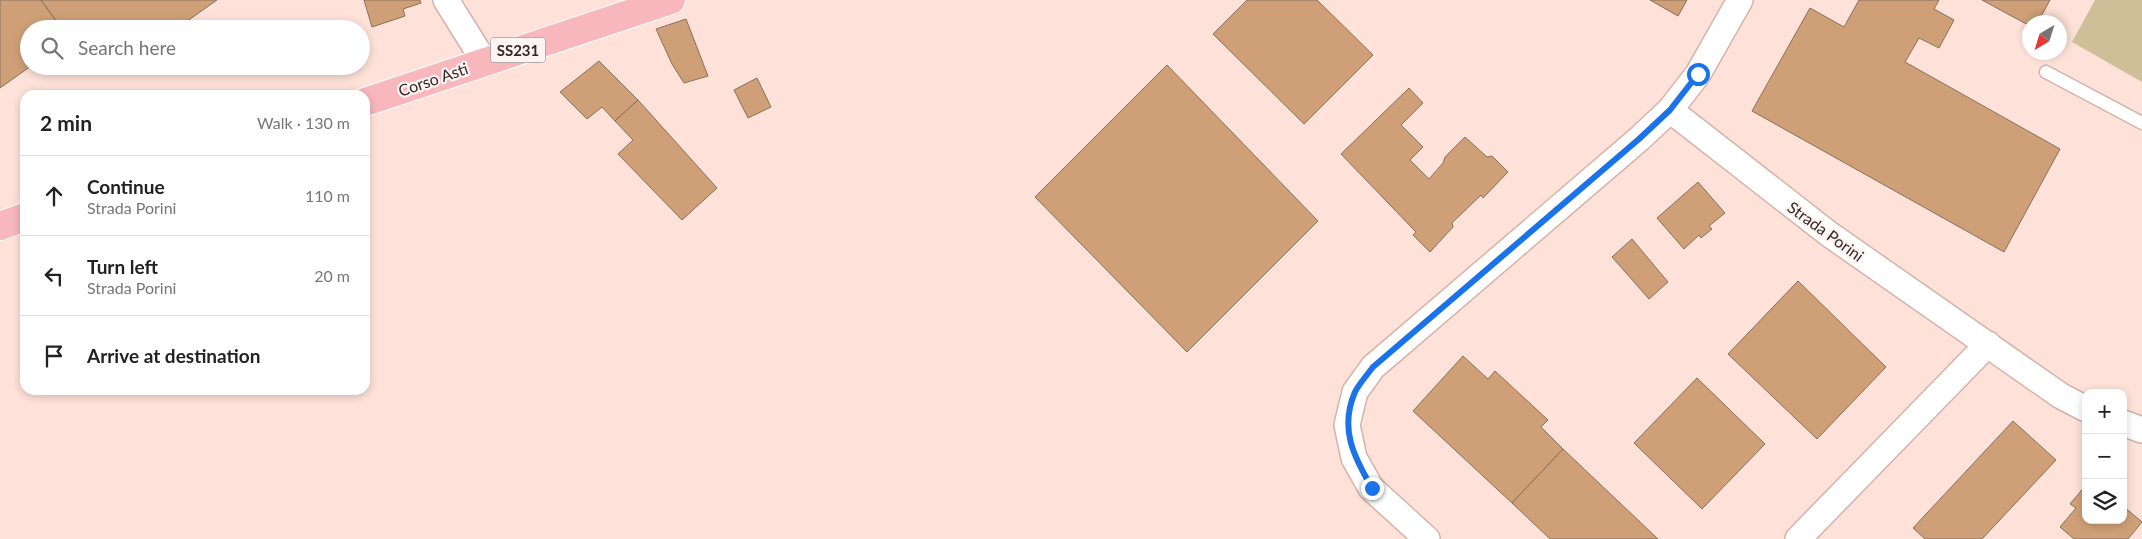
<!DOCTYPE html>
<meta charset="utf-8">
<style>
:root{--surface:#fff;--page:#f2f2f2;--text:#222;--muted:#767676;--line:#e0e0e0}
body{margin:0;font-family:Lato,sans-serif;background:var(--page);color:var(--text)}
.controls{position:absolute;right:15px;bottom:15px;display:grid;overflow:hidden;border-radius:10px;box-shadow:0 2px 8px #0003}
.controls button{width:45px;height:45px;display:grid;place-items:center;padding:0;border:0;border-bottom:1px solid var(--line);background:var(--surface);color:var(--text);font:25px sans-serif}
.compass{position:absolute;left:2022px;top:15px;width:45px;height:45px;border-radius:50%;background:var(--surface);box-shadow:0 2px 8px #0003;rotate:218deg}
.stop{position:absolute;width:15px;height:15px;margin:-11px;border:4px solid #1a73e8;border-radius:50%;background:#fff}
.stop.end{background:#1a73e8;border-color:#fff;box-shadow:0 1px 5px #0008}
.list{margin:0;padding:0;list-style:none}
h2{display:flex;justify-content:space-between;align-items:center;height:65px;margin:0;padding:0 20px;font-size:21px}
h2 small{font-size:16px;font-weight:400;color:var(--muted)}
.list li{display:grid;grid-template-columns:32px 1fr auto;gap:15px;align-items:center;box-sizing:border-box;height:80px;padding:0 20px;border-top:1px solid var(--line)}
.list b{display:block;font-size:19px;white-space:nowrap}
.list p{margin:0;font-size:16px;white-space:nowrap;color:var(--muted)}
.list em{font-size:16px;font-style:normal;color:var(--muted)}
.icon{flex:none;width:28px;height:28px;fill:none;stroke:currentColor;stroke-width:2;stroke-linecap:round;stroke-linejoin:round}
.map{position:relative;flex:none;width:2142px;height:539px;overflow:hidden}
.search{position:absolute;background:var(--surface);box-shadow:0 2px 8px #0003;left:20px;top:20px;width:350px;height:55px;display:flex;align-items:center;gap:12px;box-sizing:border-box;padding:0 18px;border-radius:28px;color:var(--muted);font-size:19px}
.panel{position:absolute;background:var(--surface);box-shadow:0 2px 8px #0003;left:20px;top:90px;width:350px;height:305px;border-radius:15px}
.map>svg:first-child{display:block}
</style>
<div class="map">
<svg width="2142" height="539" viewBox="0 0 2142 539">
<rect width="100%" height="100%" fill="#fee2d9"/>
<path fill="#cfbf98" d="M2095 0H2142V82L2072 42Z"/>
<g fill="#cfa077" stroke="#87705c">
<path d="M0 0H41L62 29H29V66H31L0 88Z"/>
<path d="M41 0H217L176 29H90L87 26 83 29H62Z"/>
<path d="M364 0H420L421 3 403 9 405 16 372 27Z"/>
<path d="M1247 0H1317L1373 55 1304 124 1213 34Z"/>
<path d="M1650 0H1687L1678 16Z"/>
<path d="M1859 0H1939L1934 9 1954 20 1939 48 1919 38 1905 62 2060 149 2004 252 1752 111 1810 8 1844 27Z"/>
<path d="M1982 0H2050L2038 22H2030V26Z"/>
<path d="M686 19 708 76 684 83 672 64 656 29Z"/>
<path d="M599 61 638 100 615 121 602 107 587 119 560 92Z"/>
<path d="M1167 65 1318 221 1187 352 1035 197Z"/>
<path d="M757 78 771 107 748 118 734 90Z"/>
<path d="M1409 88 1423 103 1401 125 1423 147 1410 160 1429 179 1443 163 1445 157 1465 137 1487 157 1492 156 1508 172 1483 198 1481 195 1452 223 1453 227 1430 252 1413 235 1416 232 1341 154Z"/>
<path d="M638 100 717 188 682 220 618 154 633 140 615 121Z"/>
<path d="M1698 182 1725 213 1709 226 1712 229 1701 238 1699 235 1684 249 1657 218Z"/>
<path d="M1632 239 1668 282 1649 299 1612 257Z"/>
<path d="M1798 281 1886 367 1817 439 1728 354Z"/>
<path d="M1463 356 1488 379 1495 371 1548 420 1541 427 1563 449 1512 503 1413 411Z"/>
<path d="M1697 378 1765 444 1702 509 1634 443Z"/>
<path d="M2013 421 2056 460 1982 539H1925L1913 528Z"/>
<path d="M1563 449 1658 539H1550L1512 503Z"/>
<path d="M2086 485V520H2123V506L2142 522 2128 539H2074L2060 527 2076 508 2070 504Z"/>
</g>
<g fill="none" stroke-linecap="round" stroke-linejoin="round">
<g stroke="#d4b3a8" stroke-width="15">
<path id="service" d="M2046 72 2142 123"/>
</g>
<g stroke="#d4b3a8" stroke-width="28">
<g id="minor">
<path d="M446 0 484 61"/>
<path d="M1670 110 1829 234 2061 396 2086 409"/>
<path d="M2123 423 2142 430"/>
<path d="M1427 539 1371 488 1354 458 1347 425 1355 392 1373 367 1639 139 1670 110 1698 74 1740 0"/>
<path d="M1798 539 1988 344"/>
</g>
</g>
<g stroke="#fff" stroke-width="30">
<g id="primary">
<path d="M365 102 671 0"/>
<path d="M0 226 25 217"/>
</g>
</g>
<use href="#service" stroke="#fff" stroke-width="12"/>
<use href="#minor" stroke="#fff" stroke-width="25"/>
<use href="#primary" stroke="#f8b6bd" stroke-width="28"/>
</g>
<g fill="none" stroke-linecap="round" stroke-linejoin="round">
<path stroke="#1a73e8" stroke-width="6" d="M1372 488C1354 457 1339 429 1355 392 1359 384 1367 375 1373 367L1639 139 1670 110 1698 74"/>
</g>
<g text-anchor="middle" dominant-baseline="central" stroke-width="4.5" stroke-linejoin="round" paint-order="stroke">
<rect fill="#fbf4f2" stroke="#706561" stroke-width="1" x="490.5" y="37.5" width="55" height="25" rx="4"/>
<g font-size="15" font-weight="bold" fill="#342823">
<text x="518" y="50">SS231</text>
</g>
<g font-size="16" fill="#342823" stroke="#fbf4f2">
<text transform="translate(433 79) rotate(-19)">Corso Asti</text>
<text transform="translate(1826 231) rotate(36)">Strada Porini</text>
</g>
</g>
</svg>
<div class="controls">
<button>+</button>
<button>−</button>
<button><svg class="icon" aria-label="layers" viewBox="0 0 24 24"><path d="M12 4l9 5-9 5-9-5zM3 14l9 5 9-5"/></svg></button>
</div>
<svg class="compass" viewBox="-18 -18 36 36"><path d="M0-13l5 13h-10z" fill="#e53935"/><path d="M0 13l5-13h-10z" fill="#767676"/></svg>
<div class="stop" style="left:1698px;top:74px"></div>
<div class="stop end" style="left:1372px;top:488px"></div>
<div class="search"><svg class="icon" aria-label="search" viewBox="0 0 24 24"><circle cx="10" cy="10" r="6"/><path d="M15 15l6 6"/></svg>Search here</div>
<section class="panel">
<h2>2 min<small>Walk · 130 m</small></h2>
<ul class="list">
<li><svg class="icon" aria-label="ahead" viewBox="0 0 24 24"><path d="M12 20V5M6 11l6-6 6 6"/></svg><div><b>Continue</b><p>Strada Porini</p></div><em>110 m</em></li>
<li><svg class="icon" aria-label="left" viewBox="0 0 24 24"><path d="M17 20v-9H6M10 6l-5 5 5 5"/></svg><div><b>Turn left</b><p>Strada Porini</p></div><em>20 m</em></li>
<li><svg class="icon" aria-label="arrive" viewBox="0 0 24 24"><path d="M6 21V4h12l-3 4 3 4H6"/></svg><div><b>Arrive at destination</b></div></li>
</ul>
</section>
</div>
